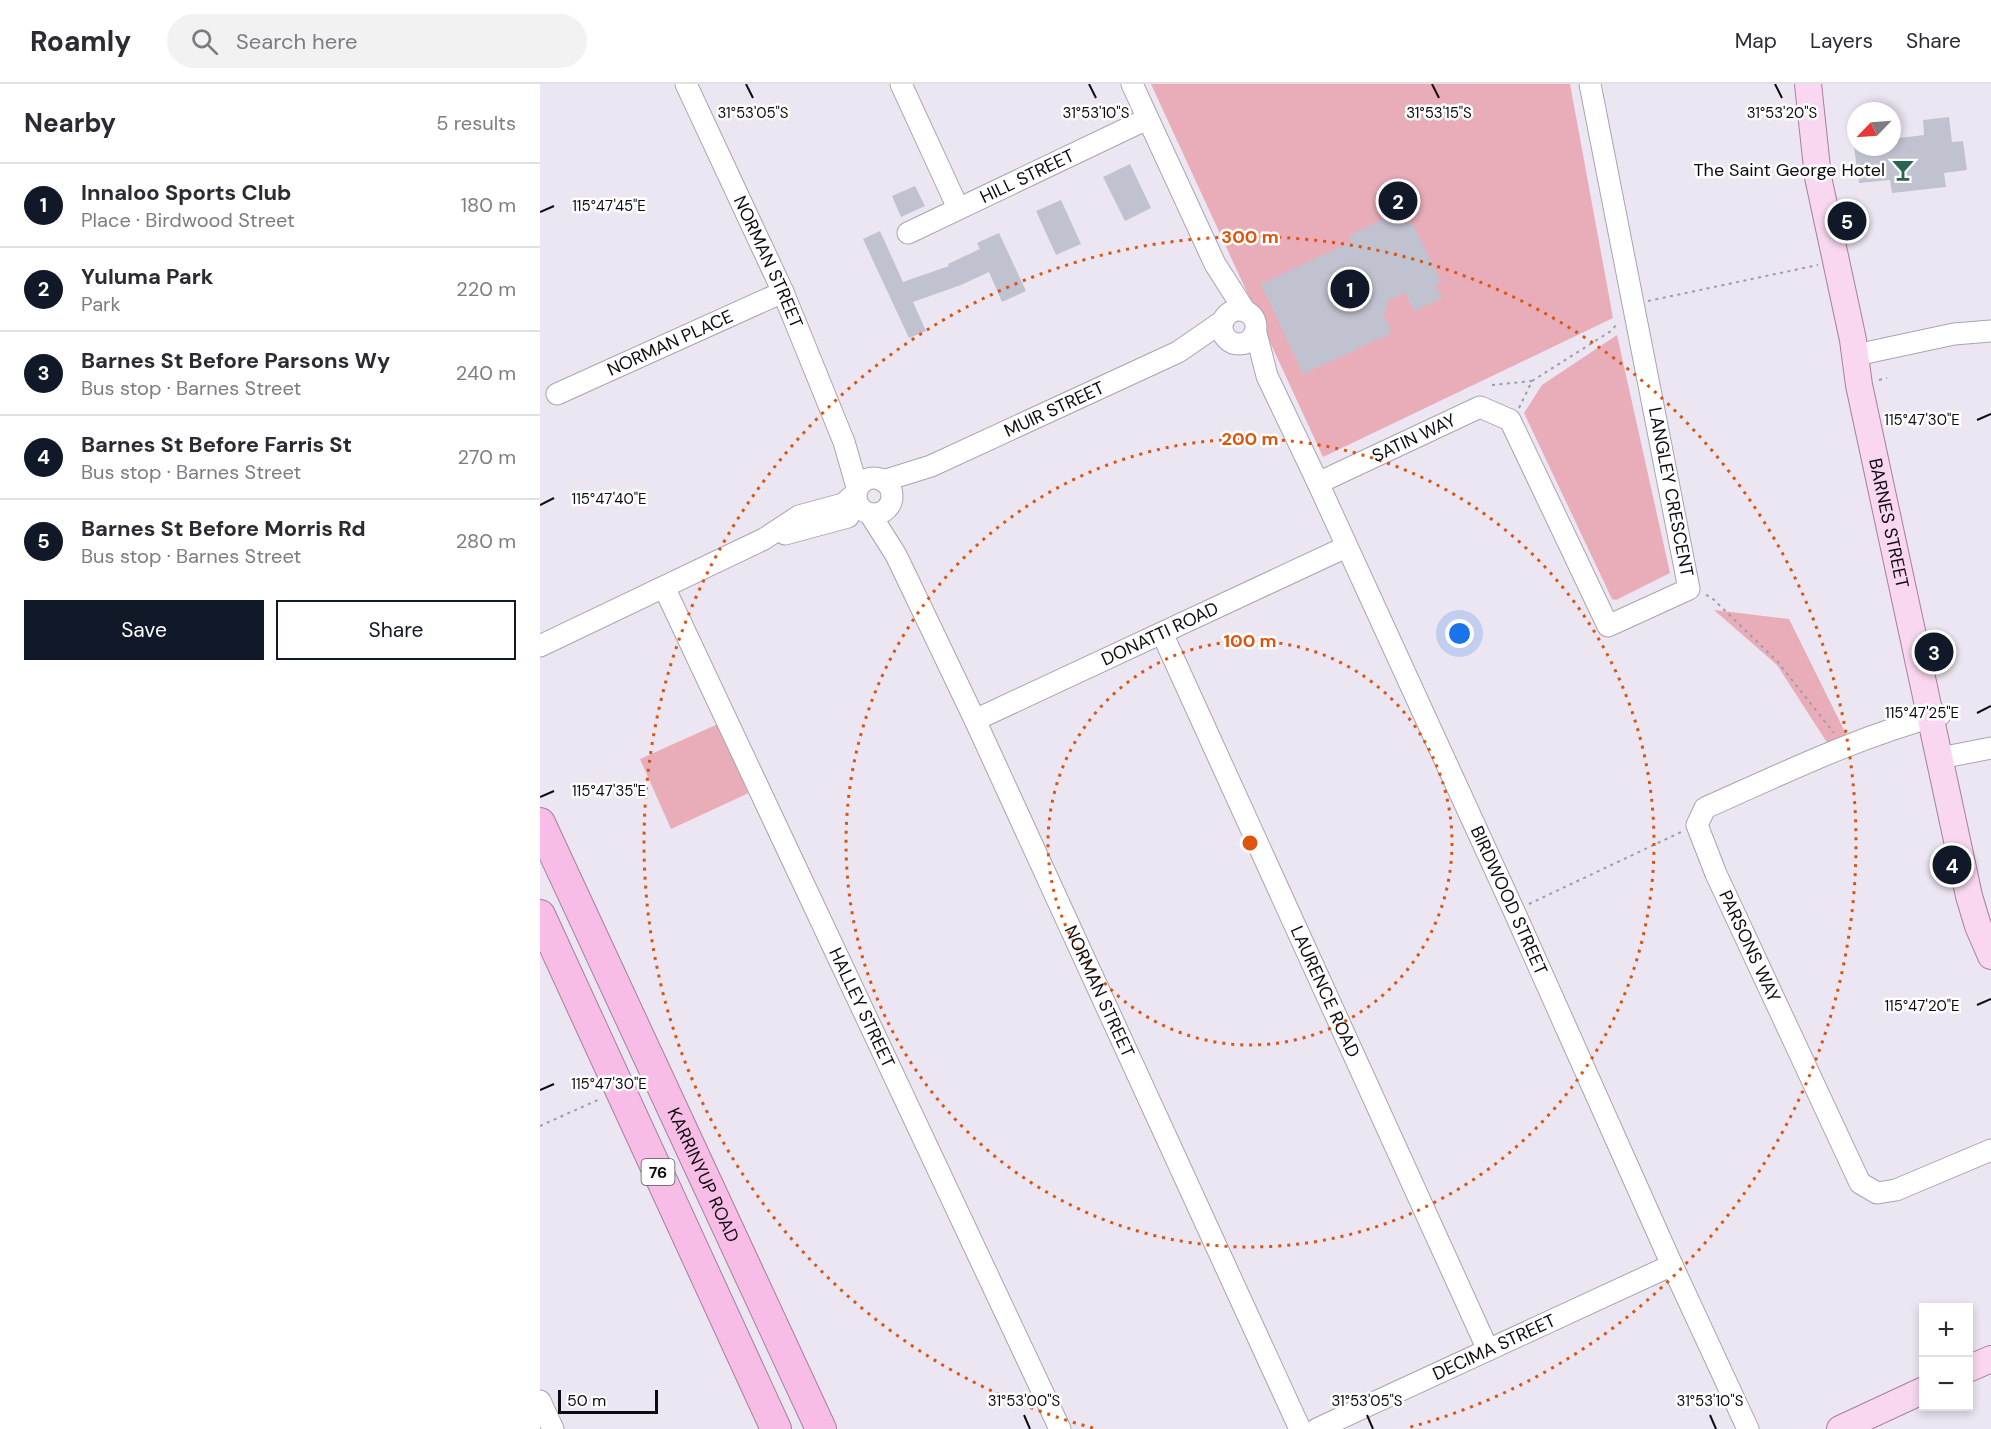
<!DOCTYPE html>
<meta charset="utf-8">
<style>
:root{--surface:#fff;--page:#f2f2f3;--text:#2b2b33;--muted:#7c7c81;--line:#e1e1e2;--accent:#111827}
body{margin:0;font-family:"DM Sans",sans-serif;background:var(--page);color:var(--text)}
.controls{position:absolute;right:18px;bottom:18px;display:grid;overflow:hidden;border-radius:0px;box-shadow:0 3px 9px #0003}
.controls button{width:54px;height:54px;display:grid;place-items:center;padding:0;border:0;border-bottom:2px solid var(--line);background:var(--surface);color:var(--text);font:30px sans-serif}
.compass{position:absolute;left:1307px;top:18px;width:54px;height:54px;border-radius:50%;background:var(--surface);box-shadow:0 3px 9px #0003;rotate:245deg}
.scale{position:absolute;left:18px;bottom:15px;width:100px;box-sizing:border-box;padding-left:6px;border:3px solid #0d0b0f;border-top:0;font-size:16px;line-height:21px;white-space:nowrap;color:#0d0b0f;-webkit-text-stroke:4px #fff;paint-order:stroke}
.you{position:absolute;left:920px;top:550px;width:21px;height:21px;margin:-15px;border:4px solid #fff;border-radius:50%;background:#1a73e8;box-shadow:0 0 0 9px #1a73e833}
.badge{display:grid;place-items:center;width:39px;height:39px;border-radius:50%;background:var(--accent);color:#fff;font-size:20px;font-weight:700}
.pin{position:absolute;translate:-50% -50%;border:3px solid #fff;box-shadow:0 2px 6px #0006}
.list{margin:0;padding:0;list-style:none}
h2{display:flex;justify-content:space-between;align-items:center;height:78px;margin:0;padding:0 24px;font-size:26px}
h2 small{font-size:20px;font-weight:400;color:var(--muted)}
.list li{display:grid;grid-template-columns:39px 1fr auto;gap:18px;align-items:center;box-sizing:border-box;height:84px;padding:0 24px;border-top:2px solid var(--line)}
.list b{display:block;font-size:22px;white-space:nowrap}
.list p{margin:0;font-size:20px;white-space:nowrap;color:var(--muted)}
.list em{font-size:20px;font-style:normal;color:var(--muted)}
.actions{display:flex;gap:12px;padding:18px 24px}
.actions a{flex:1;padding:14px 0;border:2px solid var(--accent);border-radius:0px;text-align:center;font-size:21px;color:var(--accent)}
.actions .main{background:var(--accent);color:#fff}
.icon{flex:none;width:33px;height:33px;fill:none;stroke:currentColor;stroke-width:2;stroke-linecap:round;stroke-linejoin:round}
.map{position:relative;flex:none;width:1451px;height:1345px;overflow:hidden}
header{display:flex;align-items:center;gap:36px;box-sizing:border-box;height:84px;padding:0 30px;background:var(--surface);border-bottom:2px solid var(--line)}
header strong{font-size:28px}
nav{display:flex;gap:33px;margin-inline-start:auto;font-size:21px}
.search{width:420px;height:54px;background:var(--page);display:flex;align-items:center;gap:15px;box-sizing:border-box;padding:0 21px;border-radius:33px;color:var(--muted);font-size:22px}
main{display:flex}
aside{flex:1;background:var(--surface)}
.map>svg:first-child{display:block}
</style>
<header>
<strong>Roamly</strong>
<div class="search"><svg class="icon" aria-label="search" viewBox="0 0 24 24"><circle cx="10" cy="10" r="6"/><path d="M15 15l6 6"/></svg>Search here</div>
<nav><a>Map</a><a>Layers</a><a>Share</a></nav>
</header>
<main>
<aside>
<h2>Nearby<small>5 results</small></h2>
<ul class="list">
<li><span class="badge">1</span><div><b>Innaloo Sports Club</b><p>Place · Birdwood Street</p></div><em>180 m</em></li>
<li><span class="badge">2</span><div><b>Yuluma Park</b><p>Park</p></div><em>220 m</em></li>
<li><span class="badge">3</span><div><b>Barnes St Before Parsons Wy</b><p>Bus stop · Barnes Street</p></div><em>240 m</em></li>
<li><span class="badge">4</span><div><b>Barnes St Before Farris St</b><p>Bus stop · Barnes Street</p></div><em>270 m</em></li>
<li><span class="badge">5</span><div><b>Barnes St Before Morris Rd</b><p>Bus stop · Barnes Street</p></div><em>280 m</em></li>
</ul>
<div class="actions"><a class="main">Save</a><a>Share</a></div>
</aside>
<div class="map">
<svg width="1451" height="1345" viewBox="0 0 1451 1345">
<rect width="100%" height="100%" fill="#ece5f2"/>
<g fill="#e8adb9">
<path d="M611 0H1030L1073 234 783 373Z"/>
<path d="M1077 251 1130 489 1076 516 1072 515 984 329 1002 301Z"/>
<path d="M1174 526 1249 535 1306 650 1288 660 1237 581Z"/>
<path d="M187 636 213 707 131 745 100 675Z"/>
</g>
<g fill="#c1c2d0">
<path d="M1409 33 1412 58 1423 57 1427 86 1404 89 1406 103 1352 109 1350 96 1319 99 1314 63H1352V55L1384 51 1383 36Z"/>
<path d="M590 80 611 124 585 137 563 93Z"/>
<path d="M375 102 385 122 361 133 352 112Z"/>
<path d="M521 116 541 160 516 171 496 127Z"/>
<path d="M859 128 865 141 872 138 901 198 895 201 902 214 874 227 865 209 846 218 848 226 843 229 852 249 763 290 721 200 811 158 808 152Z"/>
<path d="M340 147 363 198 409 182 408 180 440 165 437 159 459 149 486 207 462 218 449 188 421 201 373 218 386 247 369 254 323 155Z"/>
</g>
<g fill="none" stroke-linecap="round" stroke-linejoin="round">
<g stroke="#aaa3b0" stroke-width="23">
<g id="minor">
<path id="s1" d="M146 0 243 208 304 358 317 403"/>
<path d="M361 0 418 124"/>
<path d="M592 0 675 180 705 227"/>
<path id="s2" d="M368 149 607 35"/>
<circle cx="699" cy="243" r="17"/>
<path id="s3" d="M716 249 727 292 778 399 974 827 1132 1181 1208 1345"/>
<path d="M1316 271 1414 250 1451 247"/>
<path id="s4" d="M17 310 243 208"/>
<circle cx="334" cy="412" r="18"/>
<path id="s5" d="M343 397 391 382 638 268 683 237"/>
<path id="s6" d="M778 399 940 323 970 336 1068 542 1149 505 1050 0"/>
<path id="s7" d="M330 430 356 471 435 636 760 1345"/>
<path d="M245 450 308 433"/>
<path id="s8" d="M124 503 520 1345"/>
<path id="s9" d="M622 549 948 1266"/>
<path d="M0 562 224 455 259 432 303 420 316 409"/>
<path id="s10" d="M1400 631C1319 652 1242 690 1165 724L1157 741 1176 790 1320 1099 1337 1109 1356 1106 1451 1066"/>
<path id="s11" d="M435 636 806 463"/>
<path d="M1400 674 1451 664"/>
<path d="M0 1317 13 1345"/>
<path id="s12" d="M777 1345 1132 1181"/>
</g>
</g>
<g stroke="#a57f9b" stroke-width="28">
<g id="major">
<path id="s13" d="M1268 0 1278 93 1313 256 1319 301 1429 812 1438 842 1451 872"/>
<path d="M1428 1285 1451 1275"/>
<path d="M1300 1345 1384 1306"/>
</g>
</g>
<g stroke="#a57f9b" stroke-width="32">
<g id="highway">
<path id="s14" d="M0 739 281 1345"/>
<path d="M0 831 236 1345"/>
</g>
</g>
<g stroke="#a09ba5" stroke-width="2" stroke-dasharray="3 4.5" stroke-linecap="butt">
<path d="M1108 217 1278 181"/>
<path d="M1339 296 1347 294"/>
<path d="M952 301 992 297"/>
<path d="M979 324 992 297 1071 247 1078 239"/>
<path d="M1166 511 1171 513 1237 577 1294 649"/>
<path d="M989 820 1141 748"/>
<path d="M0 1042 60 1015"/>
</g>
<use href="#minor" stroke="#fff" stroke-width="21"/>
<use href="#major" stroke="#fad7f0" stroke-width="26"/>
<use href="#highway" stroke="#f7bde6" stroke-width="30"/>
</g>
<path fill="none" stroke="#0d0b0f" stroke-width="2" d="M206 0 213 14M549 0 556 14M892 0 899 14M1235 0 1242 14M0 128 14 122M1437 336 1451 330M0 421 14 414M1437 629 1451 622M0 713 14 707M1437 921 1451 915M0 1006 14 1000M484 1331 490 1345M827 1331 833 1345M1170 1331 1176 1345"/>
<g fill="none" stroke="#dd550c" stroke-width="3" stroke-dasharray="3 6">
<circle cx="710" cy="759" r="202"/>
<circle cx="710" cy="759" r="404"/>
<path d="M553 1344A606 606 0 1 1 867 1344"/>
</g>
<defs>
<g id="bar-bare" transform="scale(1.8)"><path d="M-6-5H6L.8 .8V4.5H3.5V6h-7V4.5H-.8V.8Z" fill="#28644e" stroke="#fff" stroke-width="2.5" paint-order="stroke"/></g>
</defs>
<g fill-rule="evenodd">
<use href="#bar-bare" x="1363" y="86"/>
</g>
<g text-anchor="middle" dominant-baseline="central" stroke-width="5" stroke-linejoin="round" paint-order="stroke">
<rect fill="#fff" stroke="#565457" stroke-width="1.5" x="101.5" y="1075" width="33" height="26" rx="4.5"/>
<g font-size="16" font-weight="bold" fill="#0d0b0f">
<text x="118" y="1088">76</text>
</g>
<g font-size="18" fill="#0d0b0f" stroke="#fff" text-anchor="end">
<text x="1345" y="86">The Saint George Hotel</text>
</g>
<g font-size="18" fill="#0d0b0f" stroke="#fff">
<text stroke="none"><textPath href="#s2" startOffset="132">HILL STREET</textPath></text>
<text stroke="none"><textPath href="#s1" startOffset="196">NORMAN STREET</textPath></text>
<text stroke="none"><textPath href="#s4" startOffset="124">NORMAN PLACE</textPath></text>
<text stroke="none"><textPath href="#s5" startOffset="186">MUIR STREET</textPath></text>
<text stroke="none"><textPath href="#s6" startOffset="106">SATIN WAY</textPath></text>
<text transform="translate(1131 408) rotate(79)">LANGLEY CRESCENT</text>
<text stroke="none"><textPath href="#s13" startOffset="447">BARNES STREET</textPath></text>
<text stroke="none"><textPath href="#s11" startOffset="204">DONATTI ROAD</textPath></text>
<text stroke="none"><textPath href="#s3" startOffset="622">BIRDWOOD STREET</textPath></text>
<text stroke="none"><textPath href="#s10" startOffset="404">PARSONS WAY</textPath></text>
<text stroke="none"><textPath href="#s7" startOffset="530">NORMAN STREET</textPath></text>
<text stroke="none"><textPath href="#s9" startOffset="394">LAURENCE ROAD</textPath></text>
<text stroke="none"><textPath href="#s8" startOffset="465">HALLEY STREET</textPath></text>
<text stroke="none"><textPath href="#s14" startOffset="388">KARRINYUP ROAD</textPath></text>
<text stroke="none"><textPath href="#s12" startOffset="195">DECIMA STREET</textPath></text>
</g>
</g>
<g font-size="15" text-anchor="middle" fill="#0d0b0f" stroke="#fff" stroke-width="5" stroke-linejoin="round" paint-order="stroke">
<text x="213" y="34">31°53'05"S</text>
<text x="556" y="34">31°53'10"S</text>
<text x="1242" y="34">31°53'20"S</text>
<text x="899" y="34">31°53'15"S</text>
<text x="69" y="127">115°47'45"E</text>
<text x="1382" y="341">115°47'30"E</text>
<text x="69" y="420">115°47'40"E</text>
<text x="1382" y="634">115°47'25"E</text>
<text x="69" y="712">115°47'35"E</text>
<text x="1382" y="927">115°47'20"E</text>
<text x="69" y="1005">115°47'30"E</text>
<text x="484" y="1322">31°53'00"S</text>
<text x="827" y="1322">31°53'05"S</text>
<text x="1170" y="1322">31°53'10"S</text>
</g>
<circle cx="710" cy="759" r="9" fill="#dd550c" stroke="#fff" stroke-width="3"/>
<g font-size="18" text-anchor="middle" font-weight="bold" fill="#dd550c" stroke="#fff" stroke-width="5" stroke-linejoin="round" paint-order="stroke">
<text x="710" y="159">300 m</text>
<text x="710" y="361">200 m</text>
<text x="710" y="563">100 m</text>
</g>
</svg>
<div class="controls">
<button>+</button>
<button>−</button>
</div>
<svg class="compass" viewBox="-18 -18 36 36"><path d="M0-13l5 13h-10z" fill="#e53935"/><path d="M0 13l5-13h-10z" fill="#7c7c81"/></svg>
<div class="scale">50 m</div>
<div class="you"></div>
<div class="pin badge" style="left:810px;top:205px">1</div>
<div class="pin badge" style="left:858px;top:117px">2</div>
<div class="pin badge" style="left:1394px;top:568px">3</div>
<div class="pin badge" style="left:1412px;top:781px">4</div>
<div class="pin badge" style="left:1307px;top:137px">5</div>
</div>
</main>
